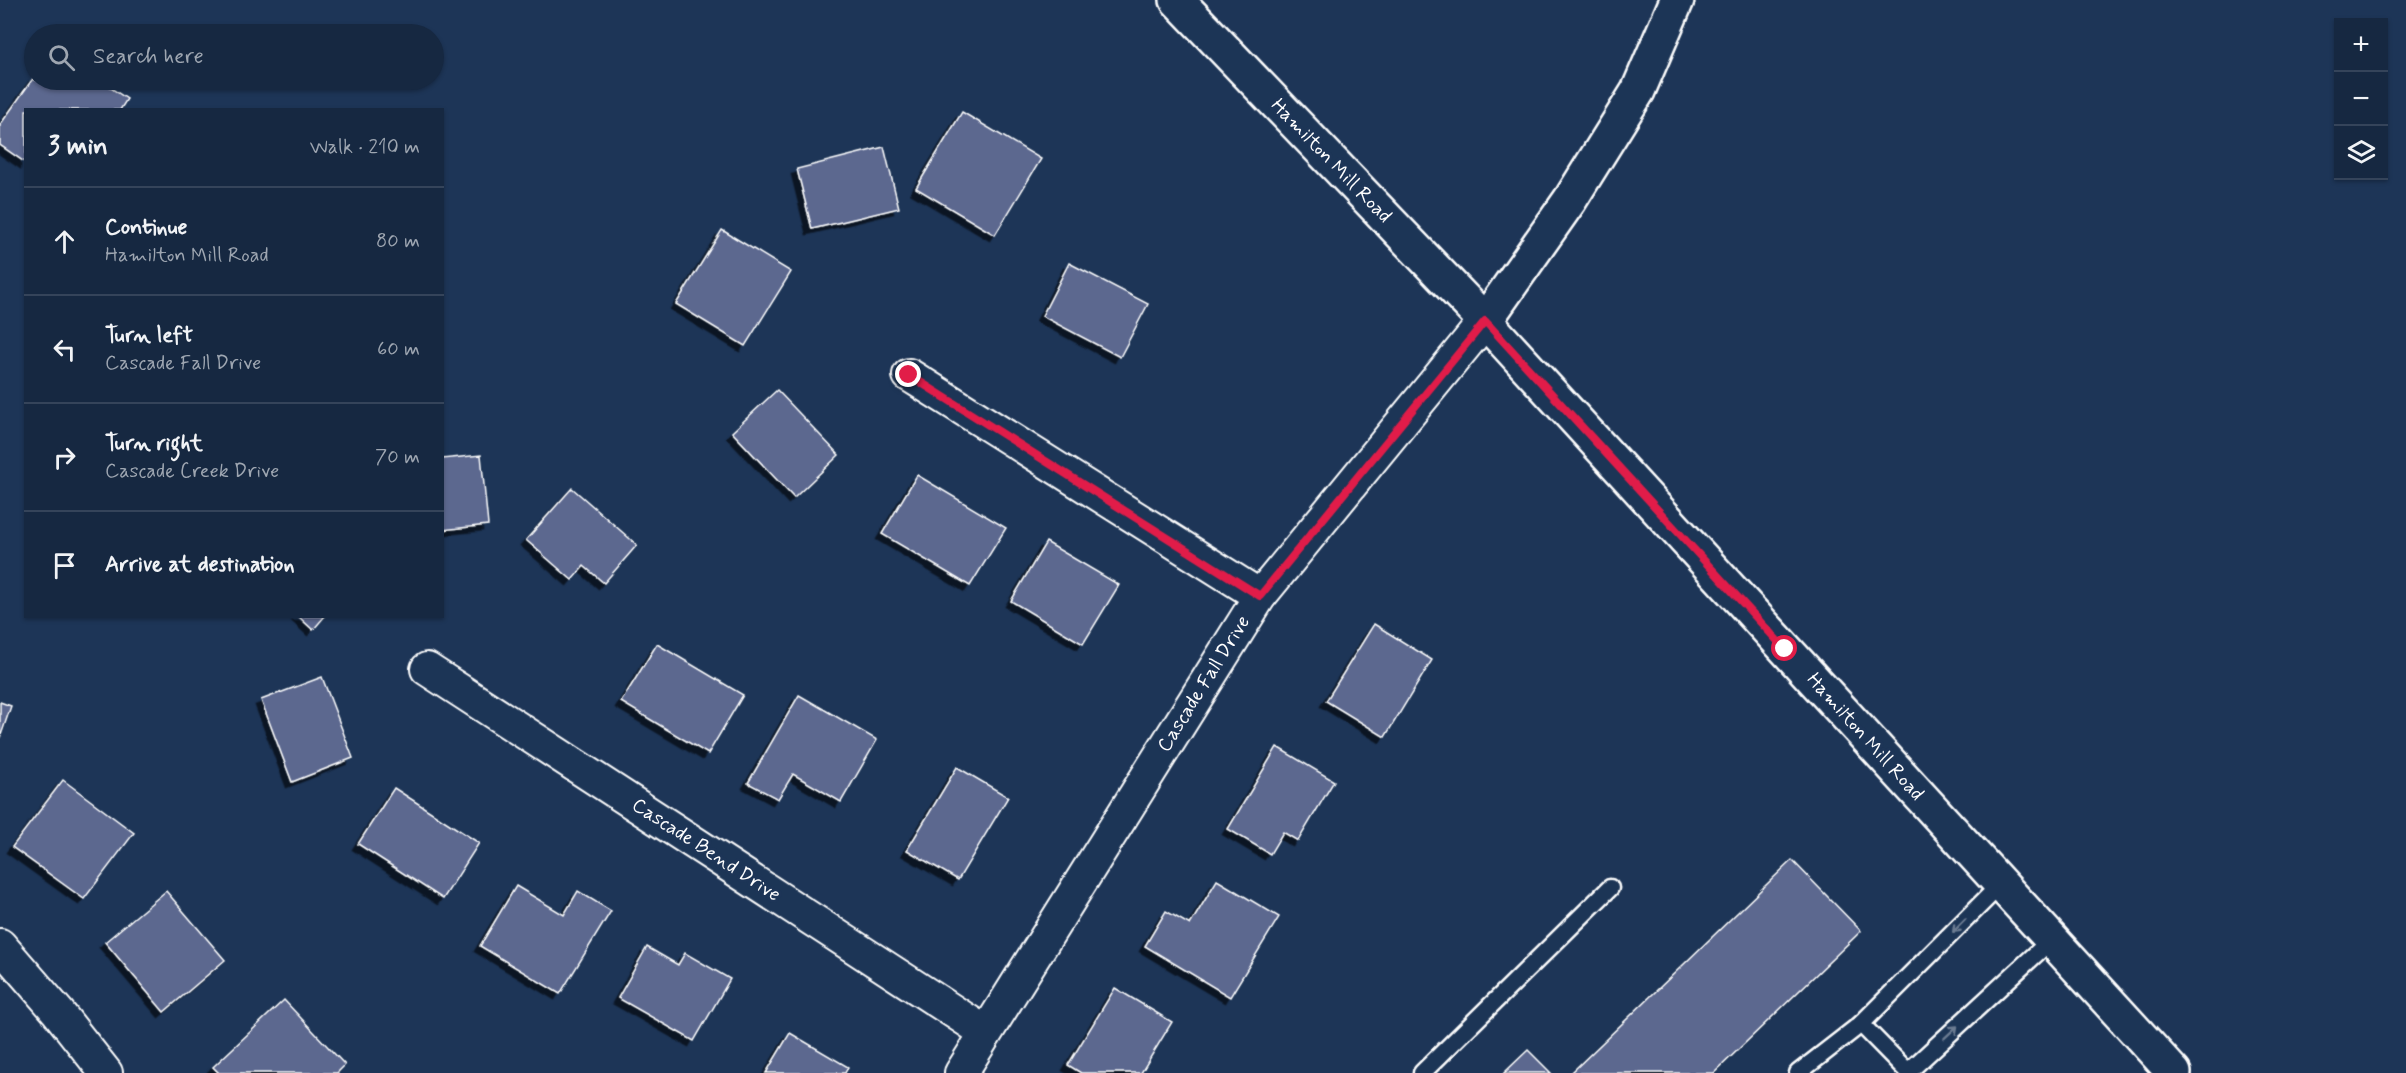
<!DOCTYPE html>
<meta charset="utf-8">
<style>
:root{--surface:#162841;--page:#23344c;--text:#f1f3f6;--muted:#9ea6b1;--line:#35445a}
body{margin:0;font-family:Mynerve,sans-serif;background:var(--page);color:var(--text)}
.controls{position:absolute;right:18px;top:18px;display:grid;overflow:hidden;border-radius:0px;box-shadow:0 2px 4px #0004}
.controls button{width:54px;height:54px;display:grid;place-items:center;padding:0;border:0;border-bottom:2px solid var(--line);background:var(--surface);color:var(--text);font:30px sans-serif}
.stop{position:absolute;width:18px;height:18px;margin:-14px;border:4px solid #e11d48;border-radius:50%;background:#fff}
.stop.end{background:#e11d48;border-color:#fff;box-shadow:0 2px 6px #0008}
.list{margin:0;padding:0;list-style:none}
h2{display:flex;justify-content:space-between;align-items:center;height:78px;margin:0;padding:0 24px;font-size:26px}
h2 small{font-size:20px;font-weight:400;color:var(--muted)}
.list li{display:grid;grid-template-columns:39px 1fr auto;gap:18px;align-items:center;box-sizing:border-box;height:108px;padding:0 24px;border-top:2px solid var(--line)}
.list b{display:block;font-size:22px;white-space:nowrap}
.list p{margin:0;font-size:20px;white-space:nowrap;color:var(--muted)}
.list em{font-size:20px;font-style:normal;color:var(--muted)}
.icon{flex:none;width:33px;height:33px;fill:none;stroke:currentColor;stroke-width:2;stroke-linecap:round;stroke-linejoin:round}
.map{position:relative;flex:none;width:2406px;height:1073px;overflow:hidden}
.search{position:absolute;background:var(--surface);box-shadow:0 2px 4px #0004;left:24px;top:24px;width:420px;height:66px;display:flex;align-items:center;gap:15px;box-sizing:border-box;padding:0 21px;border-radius:33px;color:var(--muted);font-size:22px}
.panel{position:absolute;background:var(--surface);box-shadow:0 2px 4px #0004;left:24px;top:108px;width:420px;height:510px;border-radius:0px}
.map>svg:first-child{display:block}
</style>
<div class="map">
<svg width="2406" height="1073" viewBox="0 0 2406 1073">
<defs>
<filter id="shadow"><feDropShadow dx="-5.5" dy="5.5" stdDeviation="0" flood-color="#0009"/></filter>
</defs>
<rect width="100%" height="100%" fill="#1d3557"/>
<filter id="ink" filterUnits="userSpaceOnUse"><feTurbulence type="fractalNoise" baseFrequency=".0167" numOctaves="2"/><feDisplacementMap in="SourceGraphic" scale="12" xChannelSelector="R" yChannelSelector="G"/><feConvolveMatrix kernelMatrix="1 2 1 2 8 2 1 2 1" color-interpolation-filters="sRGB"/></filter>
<g filter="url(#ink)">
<g fill="#5b678f" stroke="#fff" stroke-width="1.5" filter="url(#shadow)">
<path d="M34 77V80H99L127 99 120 110H26V163L0 145V125Z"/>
<path d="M962 112 1041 159 995 235 916 188Z"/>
<path d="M884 147 899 208 812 229 797 169Z"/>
<path d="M722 230 791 272 745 346 676 304Z"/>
<path d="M1069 263 1148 304 1120 357 1042 316Z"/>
<path d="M777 390 839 455 794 498 732 432Z"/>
<path d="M481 455 488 525 442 530V459Z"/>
<path d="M917 475 1006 528 970 586 882 534Z"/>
<path d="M572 488 637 545 604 583 584 566 572 580 526 540Z"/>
<path d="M1046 542 1119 585 1083 644 1011 601Z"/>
<path d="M298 616H325L313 630Z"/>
<path d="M1374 624 1432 660 1385 737 1326 701Z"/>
<path d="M657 644 743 695 708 754 621 702Z"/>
<path d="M322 677 353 758 292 782 261 700Z"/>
<path d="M799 695 877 740 841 802 793 774 778 799 748 783Z"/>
<path d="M0 702 11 706 0 738Z"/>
<path d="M1277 747 1334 781 1298 841 1283 832 1270 854 1228 829Z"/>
<path d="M957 767 1008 797 958 880 907 850Z"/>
<path d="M63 780 134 833 84 899 12 847Z"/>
<path d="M394 788 479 843 443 899 358 844Z"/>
<path d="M1792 860 1861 931 1714 1073H1571Z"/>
<path d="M1217 880 1279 917 1230 997 1145 946 1166 911 1190 925Z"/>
<path d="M516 886 564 915 578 891 611 911 560 994 480 946Z"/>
<path d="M166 891 225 960 164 1012 105 942Z"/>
<path d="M647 947 678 965 685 953 730 979 694 1041 618 998Z"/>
<path d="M1115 988 1172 1022 1141 1073H1081L1068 1065Z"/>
<path d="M284 1000 345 1065 337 1073H219L213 1067Z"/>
<path d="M790 1033 848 1067 845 1073H766Z"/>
<path d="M1528 1050 1551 1073H1504Z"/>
</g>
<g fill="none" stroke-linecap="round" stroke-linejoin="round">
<g stroke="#fff" stroke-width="21">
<g id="lane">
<path d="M1861 1024 1909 1073"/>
<path d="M1908 1072 2051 940"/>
<path d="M1422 1073 1610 888"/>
<path d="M1798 1073 1861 1024 2000 885"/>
</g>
</g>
<g stroke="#fff" stroke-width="36">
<g id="street">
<path d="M909 375 1260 596"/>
<path d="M427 669 985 1032"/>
<path d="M0 945 58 1012 106 1073"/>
<path d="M961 1073 1260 596 1485 321"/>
</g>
</g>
<g stroke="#fff" stroke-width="38">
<g id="secondary">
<path d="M1177 0 1485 321 2174 1073"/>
<path d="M1485 321 1570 200 1638 91 1677 0"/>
</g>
</g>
<use href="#lane" stroke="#1d3557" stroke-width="16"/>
<use href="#street" stroke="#1d3557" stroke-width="32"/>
<use href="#secondary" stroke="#1d3557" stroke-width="33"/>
</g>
<defs><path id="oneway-shaft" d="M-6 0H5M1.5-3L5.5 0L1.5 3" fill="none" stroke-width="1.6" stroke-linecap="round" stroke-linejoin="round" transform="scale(1.5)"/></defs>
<g stroke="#6c7c92">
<use href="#oneway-shaft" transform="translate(1959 926) rotate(135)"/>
<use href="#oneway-shaft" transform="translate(1951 1032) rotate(-43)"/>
</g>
</g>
<g fill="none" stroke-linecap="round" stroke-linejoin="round" filter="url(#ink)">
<path stroke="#e11d48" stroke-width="8" d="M909 375 1260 596 1485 321 1785 649"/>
</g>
<g text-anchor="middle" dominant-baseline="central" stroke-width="6" stroke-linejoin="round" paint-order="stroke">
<g font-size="20" fill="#fff" stroke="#1d3557">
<text transform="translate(1331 161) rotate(46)">Hamilton Mill Road</text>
<text transform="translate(1204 684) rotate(-58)">Cascade Fall Drive</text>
<text transform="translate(1865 737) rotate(48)">Hamilton Mill Road</text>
<text transform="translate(706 850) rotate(33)">Cascade Bend Drive</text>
</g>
</g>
</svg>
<div class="controls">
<button>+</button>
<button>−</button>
<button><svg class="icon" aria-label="layers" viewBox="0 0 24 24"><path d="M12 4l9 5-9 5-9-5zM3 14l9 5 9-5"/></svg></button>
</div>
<div class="stop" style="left:1785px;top:649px"></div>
<div class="stop end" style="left:909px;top:375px"></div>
<div class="search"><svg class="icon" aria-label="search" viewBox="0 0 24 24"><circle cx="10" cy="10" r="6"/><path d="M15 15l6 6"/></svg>Search here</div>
<section class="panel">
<h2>3 min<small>Walk · 210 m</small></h2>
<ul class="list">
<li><svg class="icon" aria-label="ahead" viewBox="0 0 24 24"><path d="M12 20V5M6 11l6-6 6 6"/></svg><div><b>Continue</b><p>Hamilton Mill Road</p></div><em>80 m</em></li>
<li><svg class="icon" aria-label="left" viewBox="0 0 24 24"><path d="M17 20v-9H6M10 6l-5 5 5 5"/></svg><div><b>Turn left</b><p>Cascade Fall Drive</p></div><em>60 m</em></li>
<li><svg class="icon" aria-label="right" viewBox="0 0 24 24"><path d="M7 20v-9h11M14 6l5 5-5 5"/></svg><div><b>Turn right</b><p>Cascade Creek Drive</p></div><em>70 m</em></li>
<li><svg class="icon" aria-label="arrive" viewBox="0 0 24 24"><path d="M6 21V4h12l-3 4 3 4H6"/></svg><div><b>Arrive at destination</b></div></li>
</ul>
</section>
</div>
